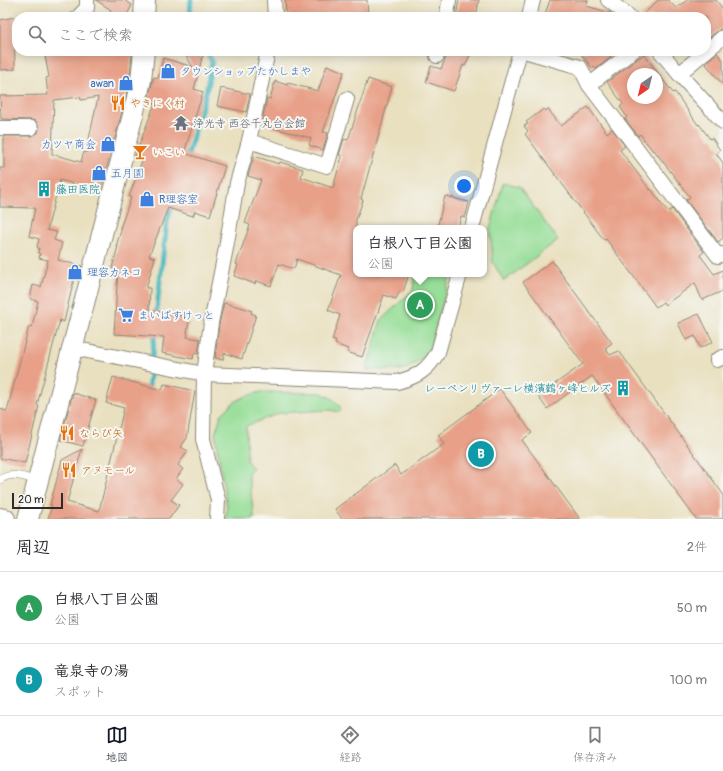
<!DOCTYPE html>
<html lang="ja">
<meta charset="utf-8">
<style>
:root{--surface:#fff;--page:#f7f7f7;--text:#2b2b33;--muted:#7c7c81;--line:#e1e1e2;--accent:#111827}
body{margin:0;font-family:Pangolin,"Klee One",sans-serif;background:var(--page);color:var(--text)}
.compass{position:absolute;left:627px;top:68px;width:36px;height:36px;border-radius:50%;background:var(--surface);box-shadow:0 2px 10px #0003;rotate:215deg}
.scale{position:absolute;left:12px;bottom:10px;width:51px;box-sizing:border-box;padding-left:4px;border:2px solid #2b2b2b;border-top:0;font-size:11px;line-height:14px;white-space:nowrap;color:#2b2b2b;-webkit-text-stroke:3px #f6f6f2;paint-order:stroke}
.you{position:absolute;left:464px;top:186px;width:14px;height:14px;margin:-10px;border:3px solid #fff;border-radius:50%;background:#1a73e8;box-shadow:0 0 0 6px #1a73e833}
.badge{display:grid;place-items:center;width:26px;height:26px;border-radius:50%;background:var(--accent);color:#fff;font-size:13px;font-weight:700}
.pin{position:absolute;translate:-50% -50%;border:2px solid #fff;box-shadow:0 1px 4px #0006}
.popup{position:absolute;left:353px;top:225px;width:134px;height:52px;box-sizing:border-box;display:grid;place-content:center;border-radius:8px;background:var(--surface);filter:drop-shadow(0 1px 3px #0005);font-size:13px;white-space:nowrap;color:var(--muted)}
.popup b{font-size:15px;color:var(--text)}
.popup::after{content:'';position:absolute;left:50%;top:100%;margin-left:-8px;border:8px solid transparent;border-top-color:var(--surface)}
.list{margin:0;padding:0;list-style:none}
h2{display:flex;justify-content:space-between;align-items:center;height:52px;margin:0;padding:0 16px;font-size:17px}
h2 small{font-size:13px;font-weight:400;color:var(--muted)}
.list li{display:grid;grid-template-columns:26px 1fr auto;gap:12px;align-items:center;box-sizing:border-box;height:72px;padding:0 16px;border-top:1px solid var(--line)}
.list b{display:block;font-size:15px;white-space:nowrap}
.list p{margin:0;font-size:13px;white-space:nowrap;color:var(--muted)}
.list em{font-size:13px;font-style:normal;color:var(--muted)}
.icon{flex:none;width:22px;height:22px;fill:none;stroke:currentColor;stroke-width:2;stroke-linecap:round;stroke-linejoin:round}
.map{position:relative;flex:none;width:723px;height:519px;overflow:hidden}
.search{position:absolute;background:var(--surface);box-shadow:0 2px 10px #0003;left:12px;right:12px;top:12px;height:44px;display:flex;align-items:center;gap:10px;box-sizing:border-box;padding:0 14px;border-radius:16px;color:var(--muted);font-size:15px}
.sheet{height:196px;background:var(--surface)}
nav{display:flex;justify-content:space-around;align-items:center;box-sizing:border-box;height:56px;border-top:1px solid var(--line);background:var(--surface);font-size:11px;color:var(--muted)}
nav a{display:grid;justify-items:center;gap:2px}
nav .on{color:var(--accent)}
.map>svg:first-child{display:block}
</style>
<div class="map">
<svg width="723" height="519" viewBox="0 0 723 519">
<rect width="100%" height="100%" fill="#f6f6f2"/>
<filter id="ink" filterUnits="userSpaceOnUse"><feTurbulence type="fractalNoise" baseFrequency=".025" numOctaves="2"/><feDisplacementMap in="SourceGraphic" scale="8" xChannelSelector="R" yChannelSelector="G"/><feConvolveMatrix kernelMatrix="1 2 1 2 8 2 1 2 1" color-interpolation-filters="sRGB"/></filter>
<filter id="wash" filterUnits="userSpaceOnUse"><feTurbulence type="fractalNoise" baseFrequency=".012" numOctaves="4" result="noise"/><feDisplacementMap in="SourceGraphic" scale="16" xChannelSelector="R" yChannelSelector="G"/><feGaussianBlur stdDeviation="0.9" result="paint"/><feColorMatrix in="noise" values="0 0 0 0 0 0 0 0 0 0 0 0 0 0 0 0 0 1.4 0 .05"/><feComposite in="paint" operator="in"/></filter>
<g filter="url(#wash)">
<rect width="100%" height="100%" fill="#e9e0bf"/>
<g fill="#97de98" stroke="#618462">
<path d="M503 183 519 187 558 240 504 281 493 263 490 228Z"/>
<path d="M415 274H442L450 277 430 347 422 358 412 366 403 370H366L381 320 413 290Z"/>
<path d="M261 392 322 393 333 399 339 405 341 409 340 412 329 410 280 413 246 426 247 461 253 468 248 472 254 515V519H226L227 507 215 434 221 415 233 403 246 396Z"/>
</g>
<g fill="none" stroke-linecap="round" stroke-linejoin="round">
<g stroke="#49b8c0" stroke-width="5">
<path d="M190 17 191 0"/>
<path d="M186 161 206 93 212 61 205 51"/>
<path d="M156 317 167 221 173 202"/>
<path d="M148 392 155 331"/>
</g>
</g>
<g id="blocks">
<g fill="#e8a088" fill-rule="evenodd">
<path d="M96 0H124L132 5 126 17H107L111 10Z"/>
<path d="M285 0H367L368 17H289L290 14H286Z"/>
<path d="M459 0H479L476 17H456Z"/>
<path d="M550 0H588L586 6 611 13 610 17H544Z"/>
<path d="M658 0H668L676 8 687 0H716L723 9V27L706 40V17H641Z"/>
<path d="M14 17 15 69 0 70V20Z"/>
<path d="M44 51H132L130 78 123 108 100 192 60 180 47 230 57 232 54 240 62 243 58 260 82 266 78 280 74 279 64 322 60 320 37 405 39 406 25 463 0 458V409L7 411 29 326 32 327 38 301 30 299 33 285 41 287 48 260 39 258 40 254 38 253 39 248 37 247 39 239 29 236 35 208 0 207V168H4V136H31L38 133 39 128 36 121 31 120 1 119 0 96 48 95 46 78 49 77ZM80 97 81 100 98 97 86 153 84 152 81 162 52 154 54 100Z"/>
<path d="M183 51H204L194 89 203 92 184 153 225 166 210 216 195 211 193 216 168 208 149 256 155 258 146 288H150L149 310 184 316V319L189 320 187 333H188L187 337 200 339 198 354 194 353 193 359 162 353 164 337 114 334 118 270 112 268 118 246H116L122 228H120L131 198 129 197 143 158 135 156 155 103 148 101 150 91 154 77 158 78 163 58 193 67Z"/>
<path d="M446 51H472L465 66 463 65 454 91 426 82 431 66 441 69 446 57Z"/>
<path d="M579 51H615L610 55 611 57 596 69 594 66 592 68Z"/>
<path d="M717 53 723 60V85L705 63Z"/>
<path d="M644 54 673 93 675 92 698 125 699 124 710 139 712 138 720 150 716 153 723 163V238L718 242 686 200 690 197 654 150 653 151 640 134 638 136 625 119 627 117 620 107 623 104 607 82ZM633 74H657V98H633Z"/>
<path d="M327 65 344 72 323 132 328 133 323 150 309 145 311 138 270 127V125L263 123 265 117 263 116 267 98 270 99 275 81 287 85 288 83 318 91Z"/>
<path d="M368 79 392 87 361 199 363 200 356 220V274H409L403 292 400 291 396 299 384 295 362 357 347 352 348 349 335 344 336 341 332 340 340 315 328 310 341 275 297 259 294 269 279 264 271 286 256 281 255 284 234 276 238 265 236 264 250 225 245 223 261 180 248 176 254 156 279 164 280 162 303 169 301 177 333 188 342 156 339 155 344 139 348 140Z"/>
<path d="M221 88 250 94 246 112 217 106Z"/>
<path d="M588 107 607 133 612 129 625 146 620 150 650 190 651 189 668 212 672 209 704 252 700 255 714 274 723 270V291L702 300 695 283 665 305 663 302 656 307 606 239 604 240 525 134 528 131 524 126 528 124 526 122 544 109 546 111 548 109 561 126Z"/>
<path d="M445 196 469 202 465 218 461 216 458 228H437Z"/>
<path d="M552 261 612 343 605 348 610 355 619 351 723 494V519H696L592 376 547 409 538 396 583 364 523 282Z"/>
<path d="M224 303 244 308 252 311 251 313 256 315 242 359 224 353 223 360 215 358 219 324Z"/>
<path d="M699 314 713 342 700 348 695 336 686 340 678 323Z"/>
<path d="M113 377 162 390 164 384 195 391 187 438 181 447 188 451 178 465 183 469 176 479 183 484 171 500 179 505 169 519H48L52 505H50L62 460 82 449 67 502 99 511 124 408 106 403Z"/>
<path d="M500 389 532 433 522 440 580 519H342L335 509 395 465 401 475 444 444 438 435Z"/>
<path d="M73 393 96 400 83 446 60 440Z"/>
</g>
</g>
</g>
<g filter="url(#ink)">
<use href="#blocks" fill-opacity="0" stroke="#8a8675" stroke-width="1"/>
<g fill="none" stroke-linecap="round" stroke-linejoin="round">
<g stroke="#8a8675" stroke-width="8">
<path id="lane" d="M0 480C11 471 25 477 38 481"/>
</g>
<g stroke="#8a8675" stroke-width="16">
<g id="street">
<path d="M274 0 275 17"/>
<path d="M608 0 630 17"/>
<path d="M78 17 87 8V0"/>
<path d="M447 17 449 0"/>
<path d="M529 17 533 0"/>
<path d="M524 51 580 67 589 85 718 256 723 254"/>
<path d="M660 51 679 74 723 122"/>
<path d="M706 51 723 37"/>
<path d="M437 56 438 51"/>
<path d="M679 74 706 51"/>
<path d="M589 85 633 51"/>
<path d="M0 128H31"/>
<path d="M249 141 327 166 347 99"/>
<path d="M472 228 520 51"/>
<path d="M72 348 204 374 397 382C417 377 428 370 438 352L460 274"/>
<path d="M717 360 723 357"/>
<path d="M217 519 218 500 203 439 204 374 211 323 226 248 237 183 249 141 268 51"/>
</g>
</g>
<g stroke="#8a8675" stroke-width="22">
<g id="secondary">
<path d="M144 17 145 0"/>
<path d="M0 518 5 519"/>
<path d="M28 519 134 111 141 80 144 51"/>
</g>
</g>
<use href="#lane" stroke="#fff" stroke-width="7"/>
<use href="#street" stroke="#fff" stroke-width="14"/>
<use href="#secondary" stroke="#fff" stroke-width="20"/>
</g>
</g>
<defs>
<g id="shop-bare" transform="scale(1.2)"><path d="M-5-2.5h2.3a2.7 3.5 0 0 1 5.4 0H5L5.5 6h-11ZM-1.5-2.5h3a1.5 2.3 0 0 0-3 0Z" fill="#3f7fe0" stroke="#f6f6f2" stroke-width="2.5" paint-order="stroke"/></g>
<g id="restaurant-bare" transform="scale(1.2)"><path d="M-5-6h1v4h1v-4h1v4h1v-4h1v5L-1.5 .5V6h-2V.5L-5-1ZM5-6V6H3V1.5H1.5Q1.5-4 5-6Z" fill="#e8710a" stroke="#f6f6f2" stroke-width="2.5" paint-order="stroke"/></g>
<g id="temple-bare" transform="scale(1.2)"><path d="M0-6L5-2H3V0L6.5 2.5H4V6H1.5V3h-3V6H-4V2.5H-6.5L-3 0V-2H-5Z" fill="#6b7280" stroke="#f6f6f2" stroke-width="2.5" paint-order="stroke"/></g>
<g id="bar-bare" transform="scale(1.2)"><path d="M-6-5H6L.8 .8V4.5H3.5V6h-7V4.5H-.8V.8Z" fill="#e8710a" stroke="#f6f6f2" stroke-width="2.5" paint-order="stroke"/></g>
<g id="building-bare" transform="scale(1.2)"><path d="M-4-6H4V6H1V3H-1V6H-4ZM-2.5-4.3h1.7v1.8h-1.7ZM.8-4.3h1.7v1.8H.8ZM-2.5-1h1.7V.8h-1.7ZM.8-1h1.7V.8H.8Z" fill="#0f9aa8" stroke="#f6f6f2" stroke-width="2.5" paint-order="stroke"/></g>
<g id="supermarket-bare" transform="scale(1.2)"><path d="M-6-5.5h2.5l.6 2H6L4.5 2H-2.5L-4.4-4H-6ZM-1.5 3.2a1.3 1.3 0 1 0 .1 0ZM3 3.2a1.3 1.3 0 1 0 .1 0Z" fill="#3f7fe0" stroke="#f6f6f2" stroke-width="2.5" paint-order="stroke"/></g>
</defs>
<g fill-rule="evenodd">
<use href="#shop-bare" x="168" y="71"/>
<use href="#shop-bare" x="126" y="83"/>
<use href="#restaurant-bare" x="118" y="103"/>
<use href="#temple-bare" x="181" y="123"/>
<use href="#shop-bare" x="108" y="144"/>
<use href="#bar-bare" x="140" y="152"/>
<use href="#shop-bare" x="99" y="173"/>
<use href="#building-bare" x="44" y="189"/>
<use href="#shop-bare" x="147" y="199"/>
<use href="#shop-bare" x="75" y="272"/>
<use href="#supermarket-bare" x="126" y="315"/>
<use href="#building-bare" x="623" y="388"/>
<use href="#restaurant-bare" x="67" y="433"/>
<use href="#restaurant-bare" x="69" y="470"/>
</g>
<g text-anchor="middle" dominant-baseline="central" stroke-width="4" stroke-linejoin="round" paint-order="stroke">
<g font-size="11" fill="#366cbe" stroke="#f6f6f2" text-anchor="start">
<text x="180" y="71">タウンショップたかしまや</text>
<text x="114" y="83" text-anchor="end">awan</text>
<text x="96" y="144" text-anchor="end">カツヤ商会</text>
<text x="111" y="173">五月園</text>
<text x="159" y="199">R理容室</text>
<text x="87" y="272">理容カネコ</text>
<text x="138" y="315">まいばすけっと</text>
</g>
<g font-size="11" fill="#c56008" stroke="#f6f6f2" text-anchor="start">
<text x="130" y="103">やきにく村</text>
<text x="152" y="152">いこい</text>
<text x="79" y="433">ならび矢</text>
<text x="81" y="470">アヌモール</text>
</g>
<g font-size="11" fill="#5b616d" stroke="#f6f6f2" text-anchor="start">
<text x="193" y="123">浄光寺 西谷千丸台会館</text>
</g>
<g font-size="11" fill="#0d838f" stroke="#f6f6f2" text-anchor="start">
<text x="56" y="189">藤田医院</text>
<text x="611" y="388" text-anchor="end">レーベンリヴァーレ横濱鶴ヶ峰ヒルズ</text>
</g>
</g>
</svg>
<svg class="compass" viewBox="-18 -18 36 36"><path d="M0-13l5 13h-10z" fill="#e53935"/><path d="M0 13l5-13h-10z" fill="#7c7c81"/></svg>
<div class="scale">20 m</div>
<div class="you"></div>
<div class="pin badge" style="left:420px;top:305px;background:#2e9e5b">A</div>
<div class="popup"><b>白根八丁目公園</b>公園</div>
<div class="pin badge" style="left:481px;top:454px;background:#0f9aa8">B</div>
<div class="search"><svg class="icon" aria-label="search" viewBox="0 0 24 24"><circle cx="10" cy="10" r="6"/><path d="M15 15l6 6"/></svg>ここで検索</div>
</div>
<section class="sheet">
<h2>周辺<small>2件</small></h2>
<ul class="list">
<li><span class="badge" style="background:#2e9e5b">A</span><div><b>白根八丁目公園</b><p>公園</p></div><em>50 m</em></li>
<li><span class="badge" style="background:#0f9aa8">B</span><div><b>竜泉寺の湯</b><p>スポット</p></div><em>100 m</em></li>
</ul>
</section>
<nav>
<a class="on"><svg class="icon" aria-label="map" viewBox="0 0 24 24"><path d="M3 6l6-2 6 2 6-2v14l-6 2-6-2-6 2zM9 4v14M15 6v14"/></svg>地図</a>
<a><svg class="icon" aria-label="directions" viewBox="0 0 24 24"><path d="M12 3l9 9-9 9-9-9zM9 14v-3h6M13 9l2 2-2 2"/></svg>経路</a>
<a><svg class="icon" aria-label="saved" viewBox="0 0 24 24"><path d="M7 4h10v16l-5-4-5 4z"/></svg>保存済み</a>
</nav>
